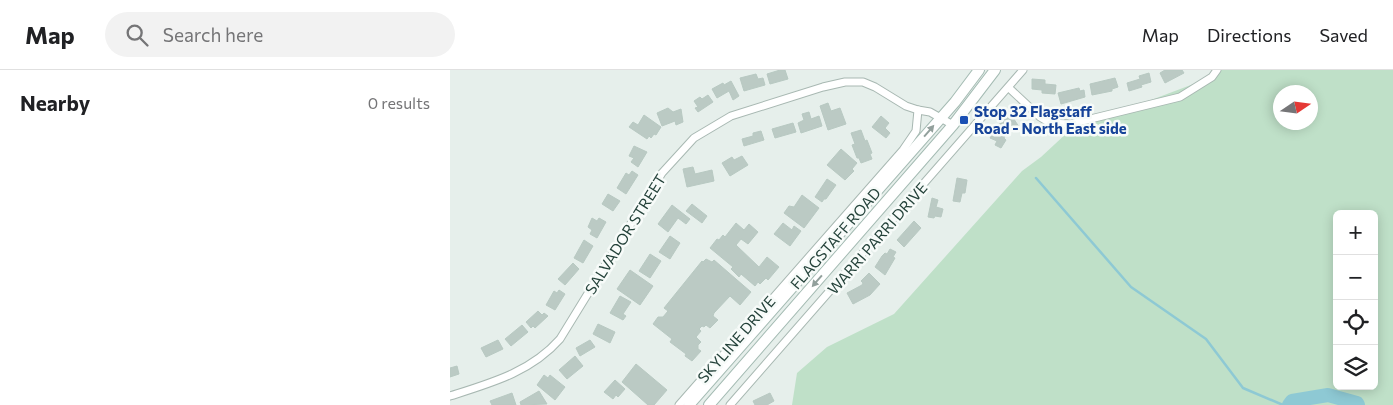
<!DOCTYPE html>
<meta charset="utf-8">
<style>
:root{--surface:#fff;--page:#f2f2f2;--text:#202124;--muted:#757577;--line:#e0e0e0}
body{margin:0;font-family:Commissioner,sans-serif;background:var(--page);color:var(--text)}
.controls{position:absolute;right:15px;bottom:15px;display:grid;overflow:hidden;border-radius:8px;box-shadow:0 2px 12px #0003}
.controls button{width:45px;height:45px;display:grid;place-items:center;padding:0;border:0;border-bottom:1px solid var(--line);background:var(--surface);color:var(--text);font:25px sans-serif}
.compass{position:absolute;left:823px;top:15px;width:45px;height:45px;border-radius:50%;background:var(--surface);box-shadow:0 2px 12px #0003;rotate:77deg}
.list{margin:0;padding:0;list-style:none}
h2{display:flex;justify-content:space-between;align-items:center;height:65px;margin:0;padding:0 20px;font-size:21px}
h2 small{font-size:16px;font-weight:400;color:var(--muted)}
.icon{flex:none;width:28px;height:28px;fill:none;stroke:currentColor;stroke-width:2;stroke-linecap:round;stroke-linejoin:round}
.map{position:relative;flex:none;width:943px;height:335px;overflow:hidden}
header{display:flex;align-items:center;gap:30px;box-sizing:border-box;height:70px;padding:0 25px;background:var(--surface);border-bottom:1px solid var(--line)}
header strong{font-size:24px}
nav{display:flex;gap:28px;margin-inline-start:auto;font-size:18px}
.search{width:350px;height:45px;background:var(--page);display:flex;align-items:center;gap:12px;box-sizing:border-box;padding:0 18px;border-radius:28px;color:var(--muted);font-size:19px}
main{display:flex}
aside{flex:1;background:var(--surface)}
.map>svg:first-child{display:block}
</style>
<header>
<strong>Map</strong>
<div class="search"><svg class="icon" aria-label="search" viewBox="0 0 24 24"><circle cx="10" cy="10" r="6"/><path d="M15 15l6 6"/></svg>Search here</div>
<nav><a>Map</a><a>Directions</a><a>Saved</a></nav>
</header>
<main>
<aside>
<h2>Nearby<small>0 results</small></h2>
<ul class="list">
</ul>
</aside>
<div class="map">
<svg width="943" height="335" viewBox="0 0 943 335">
<rect width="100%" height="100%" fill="#e6efeb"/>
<path fill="#bfe0c8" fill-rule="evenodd" d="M767 0H943V335H342L347 303 377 277 444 244 572 101 591 87 619 61 762 7ZM831 22H861V52H831ZM887 144H924V316H887Z"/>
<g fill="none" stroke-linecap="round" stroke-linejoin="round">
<path stroke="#8ec9d4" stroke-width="2.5" d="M586 108 681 217 756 269 793 318 833 335"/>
<path stroke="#8ec9d4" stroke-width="14" d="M839 335 842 331 878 325 907 333 908 335"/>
</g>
<g fill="#bbcac4" stroke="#b8c9c2">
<path d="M330 0H335L338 9 320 14 317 4Z"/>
<path d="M715 0H732L734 3 715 13 710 3Z"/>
<path d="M699 3 701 12 691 15 692 17 679 21 677 13 690 9 689 6Z"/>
<path d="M306 4 308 9 313 8 315 15 294 21 290 8Z"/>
<path d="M665 8 668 17 662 19V21L642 25 640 14Z"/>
<path d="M582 9 595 10V14L606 15 605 24 592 23V20L582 19Z"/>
<path d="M281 11 289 26 283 30 279 21 267 28 262 19 273 13 274 15Z"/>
<path d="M629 18 630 21 634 20 635 27 611 34 608 23Z"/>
<path d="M258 25 263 32 248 42 245 38 248 37 244 31 250 27 252 29Z"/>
<path d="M378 33 381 41 390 38 396 54 378 60 370 36Z"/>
<path d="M218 38 223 42 231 39 233 52 226 55 225 51 212 56 207 43Z"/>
<path d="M557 41 560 47 562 46 569 57 562 62 551 44Z"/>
<path d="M359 42 361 49 369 46 372 56 351 63 348 53 354 50 352 44Z"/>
<path d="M194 45 211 57 206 65 204 64 201 68 199 66 197 69 179 57 183 52 188 55Z"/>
<path d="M431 46 439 53 435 58 440 63 436 68 422 57Z"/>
<path d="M554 51 557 58 552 61 556 63 554 68 556 70 551 78 545 75 547 71 540 68 548 55Z"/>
<path d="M343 53 346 62 325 68 322 59Z"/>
<path d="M411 60 415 71 417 70 422 83 420 84 422 89 411 93 409 88H407L402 75 405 74 401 63Z"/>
<path d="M311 61 314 70 294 76 292 69 303 66V63Z"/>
<path d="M184 76 197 82 188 97 181 92 184 88 179 86Z"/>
<path d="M391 79 407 93 402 99 404 101 395 110 377 95Z"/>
<path d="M292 86 298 95 280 106 272 93 282 87 284 90Z"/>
<path d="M243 97 245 104 262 100 264 111 237 117 233 99Z"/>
<path d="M182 101 188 105 176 124 167 118 176 103 179 105Z"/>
<path d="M507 108 517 110 515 123H512L510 132 503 131Z"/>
<path d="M377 109 386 115 376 129H374L372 132 365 127Z"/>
<path d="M158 124 170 131 163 141 152 134Z"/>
<path d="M352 125 369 138 354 158 334 143 339 136 344 137Z"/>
<path d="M482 128 488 130 486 137 493 139 491 147 485 146 484 148 478 147Z"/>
<path d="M242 134 257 146 252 153 236 141Z"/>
<path d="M222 135 240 149 236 154 228 148 218 162 208 154Z"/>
<path d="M142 148 147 151 149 148 156 152 147 168 140 164 142 160 138 157Z"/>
<path d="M464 151 471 158 454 177 447 170Z"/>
<path d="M286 153 294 160 299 154 308 162 298 174 291 169 286 175 309 197 317 187 329 197 318 210 316 208 310 214 308 212 305 216 291 204 289 207 281 199 283 197 260 178 267 169 269 170 273 165 275 167Z"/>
<path d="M333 153 342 160 344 156 351 161 340 176 324 164Z"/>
<path d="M220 166 230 173 220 189 209 182Z"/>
<path d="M134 170 143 176 133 193 124 188Z"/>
<path d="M440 179 446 182 443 187 445 188 435 205 425 197 432 186 435 183 437 184Z"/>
<path d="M200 184 211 191 200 208 189 201Z"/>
<path d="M256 189 262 192 264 190 301 222 290 235 280 226 264 243 263 246 268 250 260 258 256 255 254 257 252 256 249 259 251 261 246 267 251 272 248 275V279L251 281 242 291 235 286 236 284 220 272 222 269 203 254 208 247H213L218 241 214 238 252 191 253 192Z"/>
<path d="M123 193 129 199 115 215 108 209Z"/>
<path d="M180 200 203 216 190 235 167 219Z"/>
<path d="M419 203 430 214 420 225 403 234 397 223 412 215 413 213 411 211Z"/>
<path d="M109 220 115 224 105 240 96 235 104 221 107 223Z"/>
<path d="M170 226 181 232 173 244 176 246 173 250 160 243Z"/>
<path d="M88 241 92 245 94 243 98 246 85 258 83 256 81 258 76 252Z"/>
<path d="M148 254 165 262 160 273 143 264Z"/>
<path d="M72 255 78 262 61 276 55 269Z"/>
<path d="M48 270 53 279 36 287 31 278Z"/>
<path d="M140 270 145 277 130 286 126 278Z"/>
<path d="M125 286 133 296 117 309 109 300Z"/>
<path d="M186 294 217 320 204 335H198L172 312Z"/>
<path d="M7 296 9 304 0 307V298Z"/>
<path d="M94 305 98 308 100 305 115 317 105 330 87 315Z"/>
<path d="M165 310 175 319 168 327 166 325 163 329 154 322Z"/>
<path d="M89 321 97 334 71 335 70 332Z"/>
<path d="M62 323 66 335H42L40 331Z"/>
<path d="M320 323 324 331 317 335H305L303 331Z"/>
</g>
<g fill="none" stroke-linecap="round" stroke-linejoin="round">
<g stroke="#a8b8b2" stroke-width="9">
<g id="minor">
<path d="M559 18 590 47 600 53 620 54 730 27 762 7 767 0"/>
<path d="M0 326C41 313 81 302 110 269L212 103 244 68 281 46 373 17 395 12H413L425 17 456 36 468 40 480 42 503 55"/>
<path d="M229 335 453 80 466 61 468 40"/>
<path d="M280 335 573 0"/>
</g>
</g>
<g stroke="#a4bbb3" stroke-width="12">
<g id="secondary">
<path d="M239 335 505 32 529 0"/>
<path d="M259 335 503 55 545 0"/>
</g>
</g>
<use href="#minor" stroke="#fff" stroke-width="7"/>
<use href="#secondary" stroke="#fff" stroke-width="10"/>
</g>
<defs><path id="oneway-solid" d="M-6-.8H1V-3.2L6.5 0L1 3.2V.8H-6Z" transform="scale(1.25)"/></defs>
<g fill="#92a09c">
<use href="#oneway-solid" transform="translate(479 61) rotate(-49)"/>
<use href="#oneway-solid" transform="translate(367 211) rotate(131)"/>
</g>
<rect fill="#1a4fb4" stroke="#f7fbf9" stroke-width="2" x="509" y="45" width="10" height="10" rx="2.5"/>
<g text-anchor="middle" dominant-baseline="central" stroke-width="5" stroke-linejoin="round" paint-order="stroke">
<g font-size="15" font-weight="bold" fill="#164399" stroke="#f7fbf9" text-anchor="start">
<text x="524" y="41">Stop 32 Flagstaff<tspan x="524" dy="17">Road - North East side</tspan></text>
</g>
<g font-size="15" fill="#24423a" stroke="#f7fbf9">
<text transform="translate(175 164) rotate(-58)">SALVADOR STREET</text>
<text transform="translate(385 168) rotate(-49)">FLAGSTAFF ROAD</text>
<text transform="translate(427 168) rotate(-49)">WARRI PARRI DRIVE</text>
<text transform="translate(286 269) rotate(-49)">SKYLINE DRIVE</text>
</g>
</g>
</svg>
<div class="controls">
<button>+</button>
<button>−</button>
<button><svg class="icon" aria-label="locate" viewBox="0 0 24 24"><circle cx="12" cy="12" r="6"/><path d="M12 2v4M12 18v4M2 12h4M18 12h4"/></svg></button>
<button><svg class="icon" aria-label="layers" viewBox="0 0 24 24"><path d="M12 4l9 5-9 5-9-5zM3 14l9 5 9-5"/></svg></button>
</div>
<svg class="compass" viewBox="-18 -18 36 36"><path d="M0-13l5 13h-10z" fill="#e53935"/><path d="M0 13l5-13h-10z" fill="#757577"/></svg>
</div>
</main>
